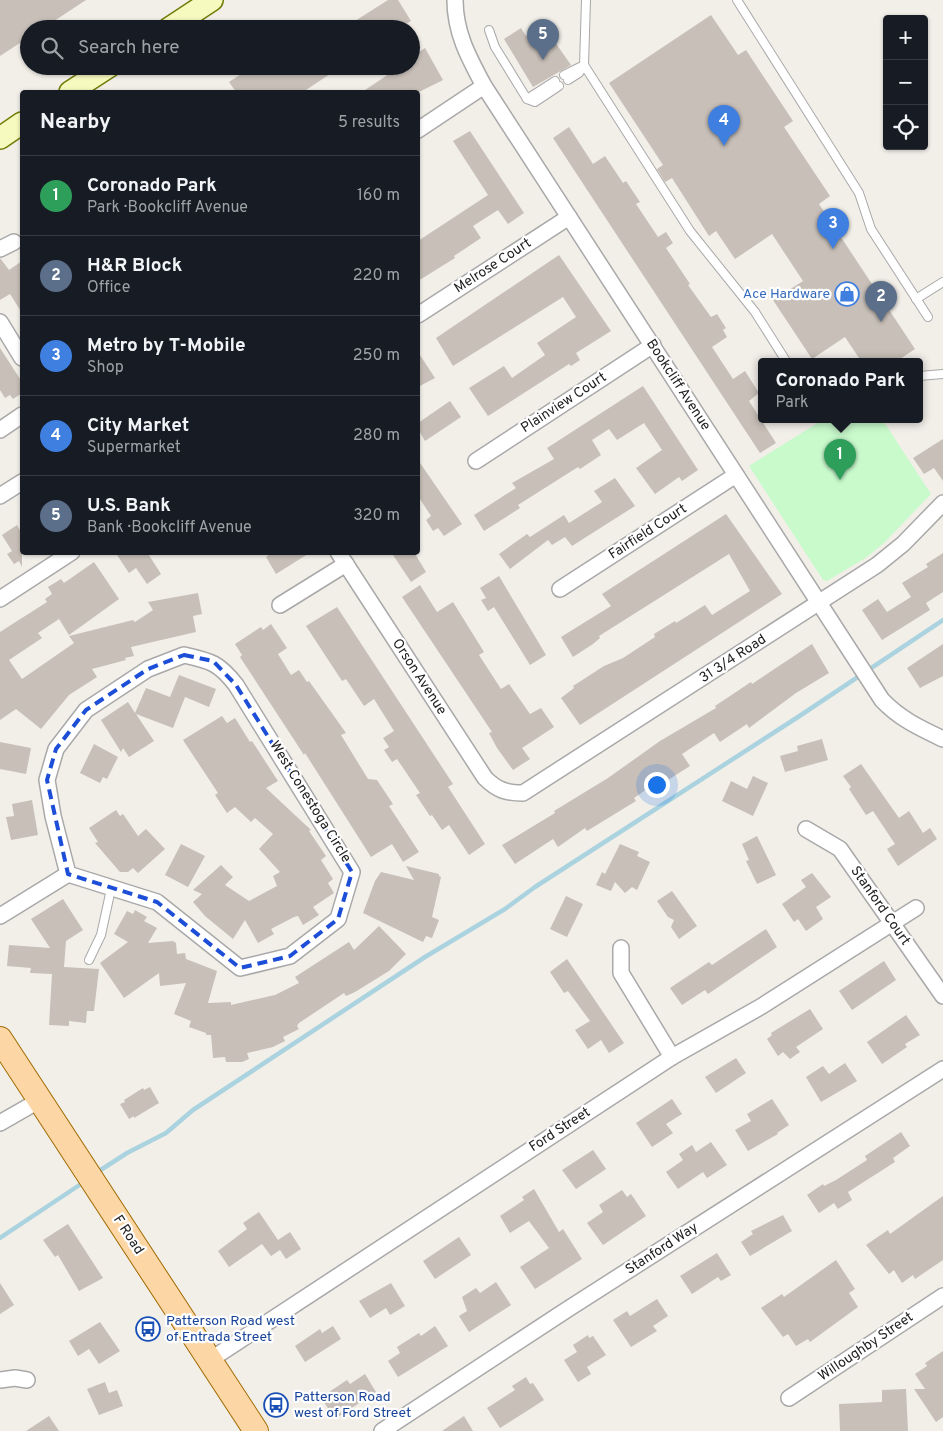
<!DOCTYPE html>
<meta charset="utf-8">
<style>
:root{--surface:#171b24;--page:#242831;--text:#f1f3f6;--muted:#9ea1a6;--line:#363941;--accent:#d40000}
body{margin:0;font-family:Overpass,sans-serif;background:var(--page);color:var(--text)}
.controls{position:absolute;right:15px;top:15px;display:grid;overflow:hidden;border-radius:5px;box-shadow:0 1px 4px #0004}
.controls button{width:45px;height:45px;display:grid;place-items:center;padding:0;border:0;border-bottom:1px solid var(--line);background:var(--surface);color:var(--text);font:25px sans-serif}
.you{position:absolute;left:656px;top:784px;width:18px;height:18px;margin:-12px;border:4px solid #fff;border-radius:50%;background:#1a73e8;box-shadow:0 0 0 8px #1a73e833}
.badge{display:grid;place-items:center;width:32px;height:32px;border-radius:50%;background:var(--accent);color:#fff;font-size:16px;font-weight:700}
.pin{position:absolute;translate:-50% -41px;filter:drop-shadow(0 1px 2px #0008)}
.pin::after{content:'';position:absolute;top:26px;width:18px;height:15px;background:inherit;clip-path:polygon(0 0,100% 0,50% 100%)}
.popup{position:absolute;left:758px;top:358px;width:165px;height:65px;box-sizing:border-box;display:grid;place-content:center;border-radius:5px;background:var(--surface);filter:drop-shadow(0 1px 4px #0005);font-size:16px;white-space:nowrap;color:var(--muted)}
.popup b{font-size:19px;color:var(--text)}
.popup::after{content:'';position:absolute;left:50%;top:100%;margin-left:-10px;border:10px solid transparent;border-top-color:var(--surface)}
.list{margin:0;padding:0;list-style:none}
h2{display:flex;justify-content:space-between;align-items:center;height:65px;margin:0;padding:0 20px;font-size:21px}
h2 small{font-size:16px;font-weight:400;color:var(--muted)}
.list li{display:grid;grid-template-columns:32px 1fr auto;gap:15px;align-items:center;box-sizing:border-box;height:80px;padding:0 20px;border-top:1px solid var(--line)}
.list b{display:block;font-size:19px;white-space:nowrap}
.list p{margin:0;font-size:16px;white-space:nowrap;color:var(--muted)}
.list em{font-size:16px;font-style:normal;color:var(--muted)}
.icon{flex:none;width:28px;height:28px;fill:none;stroke:currentColor;stroke-width:2;stroke-linecap:round;stroke-linejoin:round}
.map{position:relative;flex:none;width:943px;height:1431px;overflow:hidden}
.search{position:absolute;background:var(--surface);box-shadow:0 1px 4px #0004;left:20px;top:20px;width:400px;height:55px;display:flex;align-items:center;gap:12px;box-sizing:border-box;padding:0 18px;border-radius:28px;color:var(--muted);font-size:19px}
.panel{position:absolute;background:var(--surface);box-shadow:0 1px 4px #0004;left:20px;top:90px;width:400px;height:465px;border-radius:5px}
.map>svg:first-child{display:block}
</style>
<div class="map">
<svg width="943" height="1431" viewBox="0 0 943 1431">
<rect width="100%" height="100%" fill="#f2efe9"/>
<path fill="#c8facc" d="M824 419H882L931 494 884 543 867 557 827 581 823 580 749 466Z"/>
<g fill="none" stroke-linecap="round" stroke-linejoin="round">
<g stroke="#aad3df" stroke-width="4.5">
<path d="M96 1173 127 1153 166 1133 193 1110 425 957 505 909 535 887 798 717 943 620"/>
<path d="M0 1238 84 1182"/>
</g>
</g>
<g fill="#c7bfb8">
<path d="M0 0H86L42 29H29V37L0 56Z"/>
<path d="M388 0H398L411 21 398 29H360L355 21Z"/>
<path d="M711 15 738 55 746 50 793 121 784 127 830 196 819 204 915 349 897 361H861L845 337 812 359 773 300 803 281 772 234 735 259 716 231 709 236 672 178 665 182 657 169 663 165 609 83Z"/>
<path d="M543 25 571 65 533 87 504 39 521 28 526 36Z"/>
<path d="M425 48 443 80 419 92H362L401 66H411V57Z"/>
<path d="M253 66H342L303 92H236L229 82Z"/>
<path d="M569 127 593 164 605 156 623 183 626 181 640 202 636 204 658 237 666 232 673 243 666 248 690 284 688 285 711 317 717 314 726 328 723 330 727 337 712 347 733 379 745 371 759 393 749 401 776 443 760 453 553 138Z"/>
<path d="M470 131 524 213 508 224 498 210 473 226 481 238 454 256 455 258 418 281V241L488 195 453 141Z"/>
<path d="M559 255 611 331 576 353 580 360 571 366 569 364 488 416 469 388 504 366 512 378 545 355 537 343 576 317 563 297 453 366 436 338Z"/>
<path d="M0 258 9 270 22 261V313L10 294 0 300Z"/>
<path d="M0 348 22 382V393L13 399 10 395 5 398 0 390Z"/>
<path d="M418 352 435 378 418 387Z"/>
<path d="M643 386 698 470 682 481 679 477 655 494 636 468 662 450 644 423 617 440 609 429 592 440 601 455 580 469 578 467 518 505 520 508 484 531 474 515 516 488 512 483 554 459 547 448Z"/>
<path d="M450 401 461 417 425 441 418 429V423Z"/>
<path d="M943 439V481L934 468 924 474 913 458Z"/>
<path d="M418 460 462 524 444 536 438 528 433 531 426 520 431 516 418 496Z"/>
<path d="M615 478 635 506 572 546 565 537 552 545 548 540 510 569 499 554 527 534 530 537 564 515 569 523 602 502 594 491Z"/>
<path d="M726 514 782 594 580 725 561 698 574 688 573 686 604 666 623 658 655 637 654 634 675 621 676 623 705 605 712 615 750 591 729 554 599 636 600 638 593 644 573 657 561 637 611 606 602 594Z"/>
<path d="M17 525 22 534V567L19 561 14 564 7 554 12 551 2 535Z"/>
<path d="M115 552H147L161 574 147 584 136 568 129 573Z"/>
<path d="M273 552H311L276 574 266 557Z"/>
<path d="M391 552H414L426 572 411 582Z"/>
<path d="M943 553V592L926 603 930 610 882 640 862 610 878 599 887 612 911 597 902 583 928 567 926 564Z"/>
<path d="M94 562 119 599 69 635 59 619 38 633 42 638 9 660 22 679 74 643 69 636 133 620 135 622 153 610 148 602 198 593 202 614 193 616 196 632 131 647 134 656 125 658 126 660 92 669 97 677 69 695 41 729 16 709 0 720V632L47 602 45 599 52 594 48 587 61 579 64 583Z"/>
<path d="M499 576 546 655 530 665 494 607 488 611 481 600 486 598 480 588Z"/>
<path d="M420 585 437 612 453 602 484 652 479 655 501 689 509 684 530 714 541 708 554 727 522 748 530 759 513 770 497 748 489 733 492 732 402 597Z"/>
<path d="M337 607 453 784 448 787 485 844 469 855 449 825 442 830 432 815 430 816 416 795 420 793 397 759 392 762 384 750 389 747 383 738 394 731 374 699 364 706 346 679 342 681 306 626Z"/>
<path d="M271 624 287 648 278 654 291 675 299 670 307 682 309 681 346 733 341 735 368 779 377 780 393 804 389 806 419 852 403 862 392 844 371 857 305 753 304 755 240 657 242 655 235 644 261 627 263 630Z"/>
<path d="M812 644 829 673 796 693 749 728 747 724 720 742 714 733 682 754 690 766 668 780 666 776 634 798 636 801 587 831 585 828 558 847 553 839 515 864 502 845 555 813 554 811 608 778 660 741 716 708 715 706 751 682 752 684Z"/>
<path d="M943 644V676L920 688 907 668Z"/>
<path d="M179 675 216 689 209 707 185 697 173 728 136 714 154 741 129 757 123 748 121 752 101 720 128 702 135 713 146 688 170 697Z"/>
<path d="M222 716 227 723 235 718 250 742 252 741 278 781 266 788 311 830 309 831 326 856 321 860 333 879 328 883 334 893 313 907 319 915 303 925 298 916 294 917 271 929 274 934 258 943 245 920 233 939 205 916 193 902 202 894 193 890 221 865 233 877 225 885 249 901 277 886 273 876 280 872 259 849 273 834 255 818 251 822 235 807 227 813 215 795 218 793 183 740Z"/>
<path d="M822 739 828 760 785 772 780 756 798 751 797 746Z"/>
<path d="M0 742 31 748 26 774 0 769Z"/>
<path d="M94 744 118 757 107 779 103 777 100 783 80 773Z"/>
<path d="M861 764 899 818 909 811 923 833 930 828 937 839 898 866 887 849 895 844 873 811 866 815 849 789 851 787 843 776Z"/>
<path d="M753 776 768 783 753 816 722 801 731 781 747 789Z"/>
<path d="M32 800 38 835 11 840 6 817 14 816 12 804Z"/>
<path d="M116 810 120 816 123 814 138 836 146 829 165 849 138 873 133 868 128 872H120L95 843 98 842 89 828Z"/>
<path d="M757 836 776 875 757 884 746 861 749 860 742 844Z"/>
<path d="M181 844 205 856 188 887 165 875Z"/>
<path d="M620 844 639 852 637 856 650 862 637 890 632 887 625 893 615 882 611 891 596 885 602 872 605 874Z"/>
<path d="M406 866 439 874V876L441 877 432 917 439 920 432 938 426 936 423 942 363 913 375 881 381 872 414 880Z"/>
<path d="M812 873 831 897 816 907 823 919 806 931 798 919 794 922 782 904 806 887 801 880Z"/>
<path d="M672 891 697 926 679 939 671 927 674 920 668 917 657 901Z"/>
<path d="M566 896 583 904 567 937 550 929Z"/>
<path d="M63 899 83 930 66 941 64 967 99 969 94 1011H87L86 1023 69 1021V1026L49 1025 52 974 30 973 31 968 7 966 9 945 50 948 31 919Z"/>
<path d="M135 910 147 917 144 921 157 928 148 943 173 941 176 943 177 954 185 953 186 959 217 971 208 1003 231 1002V1005L275 995 299 983 295 977 349 942 354 950 379 926 406 954 389 971 355 992 346 996 344 993 299 1023 297 1026 299 1029 283 1037 285 1041 273 1047 247 1053 249 1059 242 1062H226L225 1057 213 1058 211 1035H206V1033L189 1027 191 1021 174 1014 186 983 160 986 159 973 124 998 100 963 128 942 114 934 127 911 133 914Z"/>
<path d="M766 929 777 947 708 994 705 990 682 1005 670 988 709 962 712 965Z"/>
<path d="M567 959 624 1043 609 1053 601 1040 588 1049 575 1030 590 1021 568 991 564 993 550 972Z"/>
<path d="M884 961 896 980 852 1010 839 991Z"/>
<path d="M810 1009 823 1029 796 1047 800 1052 790 1059 783 1052 778 1056 767 1039 772 1035 771 1033Z"/>
<path d="M906 1015 920 1035 905 1044 907 1047 882 1064 867 1042Z"/>
<path d="M736 1058 746 1073 716 1093 705 1077Z"/>
<path d="M845 1063 857 1081 821 1102 806 1077 823 1066 829 1074Z"/>
<path d="M150 1087 159 1103 134 1118V1116L129 1119 120 1104 125 1102 124 1100 143 1088 144 1090Z"/>
<path d="M672 1099 682 1114 666 1124 673 1133 652 1147 636 1123Z"/>
<path d="M772 1099 789 1125 777 1133 778 1134 748 1151 735 1130 751 1121 747 1114Z"/>
<path d="M901 1132 910 1146 893 1158 895 1162 848 1192 852 1200 838 1209 834 1203 819 1213 807 1195 823 1184 824 1186 836 1180 867 1160 865 1156Z"/>
<path d="M711 1142 727 1165 707 1178 703 1172 678 1189 666 1172 683 1160 679 1154 692 1145 696 1152Z"/>
<path d="M593 1150 606 1169 576 1189 562 1170Z"/>
<path d="M534 1189 559 1232 563 1229 582 1259 535 1289 520 1267 549 1248 529 1221 510 1233 500 1216 524 1200 522 1197Z"/>
<path d="M622 1190 627 1197 631 1194 646 1216 603 1245 587 1223 603 1212 599 1205Z"/>
<path d="M943 1196V1260L915 1279 913 1275 902 1283 894 1270 889 1274 866 1245 888 1230 890 1234Z"/>
<path d="M259 1212 278 1240 290 1232 301 1249 286 1259 280 1250 271 1256 262 1244 229 1267 218 1251 247 1229 243 1223Z"/>
<path d="M783 1215 792 1231 750 1256 741 1242 753 1234 751 1231Z"/>
<path d="M68 1224 103 1278 79 1291 58 1255 55 1257 43 1240Z"/>
<path d="M459 1237 471 1255 435 1279 423 1261Z"/>
<path d="M717 1253 731 1275 721 1281 718 1277 692 1294 680 1276Z"/>
<path d="M836 1260 855 1289 849 1293 858 1307 810 1342 808 1339 796 1346 788 1334 783 1337 761 1308 782 1294 784 1297Z"/>
<path d="M496 1282 511 1305 469 1332 459 1316 467 1311 462 1297 476 1288 480 1293Z"/>
<path d="M0 1283 14 1305 0 1314Z"/>
<path d="M391 1283 405 1306 390 1315 386 1308 370 1318 359 1301Z"/>
<path d="M657 1299 668 1316 653 1326 657 1331 631 1347 613 1320 627 1311 630 1316Z"/>
<path d="M100 1322 120 1351 99 1364 89 1349 78 1356 69 1341Z"/>
<path d="M333 1326 341 1339 305 1362 295 1346 320 1329 322 1333Z"/>
<path d="M435 1326 448 1346 398 1377 388 1361 400 1353 397 1347 419 1333 421 1336Z"/>
<path d="M588 1335 589 1338 593 1336 606 1355 587 1367 591 1374 578 1382 564 1360 577 1352 573 1345Z"/>
<path d="M943 1351V1417L936 1422 914 1389H925L915 1374 927 1366 925 1363Z"/>
<path d="M365 1374 376 1392 335 1419 324 1402 332 1396 329 1392 347 1380 350 1384Z"/>
<path d="M526 1377 530 1384 533 1383 544 1400 500 1428 487 1408 515 1390 512 1386Z"/>
<path d="M105 1382 109 1393 117 1390 123 1406 99 1415 87 1389Z"/>
<path d="M906 1389 908 1431H840L839 1404 882 1402V1390Z"/>
<path d="M49 1416 59 1431H26Z"/>
<path d="M464 1416 473 1431H442Z"/>
</g>
<g fill="none" stroke-linecap="round" stroke-linejoin="round">
<g stroke="#a9a9a9" stroke-width="10">
<g id="lane">
<path d="M586 0 584 65 690 231 755 312 786 361"/>
<path d="M737 0 859 193 871 229 928 317"/>
<path d="M489 30 495 47 527 99 535 102 559 86"/>
<path d="M564 75 584 65"/>
<path d="M568 80 579 73 584 65"/>
<path d="M527 99 555 81"/>
<path d="M916 299 943 282"/>
<path d="M919 376 943 374"/>
<path d="M89 960 101 935 111 889"/>
</g>
</g>
<g stroke="#a9a9a9" stroke-width="18">
<g id="street">
<path d="M455 0C455 33 469 58 484 86L882 700C900 719 920 728 943 739"/>
<path d="M418 130 484 86"/>
<path d="M0 249 14 242"/>
<path d="M418 315 569 217"/>
<path d="M0 322 22 358"/>
<path d="M0 430 22 415"/>
<path d="M476 461 653 345"/>
<path d="M0 496 22 482"/>
<path d="M338 552 485 778C497 790 506 793 523 793L877 565 903 544 943 503"/>
<path d="M560 589 736 475"/>
<path d="M0 599 72 552"/>
<path d="M280 605 346 564"/>
<path d="M184 655C211 661 219 663 236 685L352 872 338 919 290 956 240 968 157 902 68 874 53 816 47 780 56 749 86 710 148 669Z"/>
<path d="M806 829 840 849 943 996"/>
<path d="M0 916 68 874"/>
<path d="M621 948V973L672 1057"/>
<path d="M0 1123 40 1100"/>
<path d="M210 1360 672 1057 762 1006 916 908"/>
<path d="M0 1380 15 1378 27 1380"/>
<path d="M789 1398 943 1296"/>
<path d="M382 1431 568 1309 943 1069"/>
</g>
</g>
<g stroke="#707d05" stroke-width="24">
<g id="secondary">
<path d="M168 29 212 0"/>
<path d="M70 92 110 66"/>
<path d="M0 138 22 123"/>
</g>
</g>
<g stroke="#a06b00" stroke-width="26">
<path id="primary" d="M0 1039 256 1431"/>
</g>
<use href="#lane" stroke="#fff" stroke-width="8"/>
<use href="#street" stroke="#fff" stroke-width="15"/>
<use href="#secondary" stroke="#f7fabf" stroke-width="21"/>
<use href="#primary" stroke="#fcd6a4" stroke-width="24"/>
</g>
<path fill="none" stroke="#1d4ed8" stroke-width="4" stroke-dasharray="10 6" stroke-linejoin="round" d="M184 655 213 661 236 685 352 872 338 919 290 956 240 968 157 902 68 874 47 780 56 749 86 710 148 669Z"/>
<defs>
<g id="shop-ring" transform="scale(1.25)"><circle r="9.5" fill="#fff" stroke="#3f7fe0" stroke-width="1.5"/><path d="M-5-2.5h2.3a2.7 3.5 0 0 1 5.4 0H5L5.5 6h-11ZM-1.5-2.5h3a1.5 2.3 0 0 0-3 0Z" fill="#3f7fe0"/></g>
<g id="bus-ring" transform="scale(1.25)"><circle r="9.5" fill="#fff" stroke="#1a4fb4" stroke-width="1.5"/><path d="M-5-6H5V4H4V6H2V4H-2V6H-4V4H-5ZM-3.5-4V0h7V-4ZM-3.5 1.2v1.5H-2V1.2ZM2 1.2v1.5H3.5V1.2Z" fill="#1a4fb4"/></g>
</defs>
<g fill-rule="evenodd">
<use href="#shop-ring" x="847" y="294"/>
<use href="#bus-ring" x="148" y="1329"/>
<use href="#bus-ring" x="276" y="1405"/>
</g>
<g text-anchor="middle" dominant-baseline="central" stroke-width="4.5" stroke-linejoin="round" paint-order="stroke">
<g font-size="14" fill="#222" stroke="#fff">
<text transform="translate(493 266) rotate(-33)">Melrose Court</text>
<text transform="translate(678 385) rotate(57)">Bookcliff Avenue</text>
<text transform="translate(564 403) rotate(-33)">Plainview Court</text>
<text transform="translate(648 532) rotate(-33)">Fairfield Court</text>
<text transform="translate(733 659) rotate(-33)">31 3/4 Road</text>
<text transform="translate(419 677) rotate(57)">Orson Avenue</text>
<text transform="translate(310 802) rotate(58)">West Conestoga Circle</text>
<text transform="translate(880 906) rotate(55)">Stanford Court</text>
<text transform="translate(560 1130) rotate(-33)">Ford Street</text>
<text transform="translate(128 1235) rotate(57)">F Road</text>
<text transform="translate(662 1249) rotate(-33)">Stanford Way</text>
<text transform="translate(866 1347) rotate(-34)">Willoughby Street</text>
</g>
<g font-size="14" fill="#366cbe" stroke="#fff" text-anchor="end">
<text x="830" y="294">Ace Hardware</text>
</g>
<g font-size="14" fill="#164399" stroke="#fff" text-anchor="start">
<text x="166" y="1321">Patterson Road west<tspan x="166" dy="16">of Entrada Street</tspan></text>
<text x="294" y="1397">Patterson Road<tspan x="294" dy="16">west of Ford Street</tspan></text>
</g>
</g>
</svg>
<div class="controls">
<button>+</button>
<button>−</button>
<button><svg class="icon" aria-label="locate" viewBox="0 0 24 24"><circle cx="12" cy="12" r="6"/><path d="M12 2v4M12 18v4M2 12h4M18 12h4"/></svg></button>
</div>
<div class="you"></div>
<div class="pin badge" style="left:840px;top:480px;background:#2e9e5b">1</div>
<div class="popup"><b>Coronado Park</b>Park</div>
<div class="pin badge" style="left:881px;top:322px;background:#5c6f8a">2</div>
<div class="pin badge" style="left:833px;top:249px;background:#3f7fe0">3</div>
<div class="pin badge" style="left:724px;top:146px;background:#3f7fe0">4</div>
<div class="pin badge" style="left:543px;top:60px;background:#5c6f8a">5</div>
<div class="search"><svg class="icon" aria-label="search" viewBox="0 0 24 24"><circle cx="10" cy="10" r="6"/><path d="M15 15l6 6"/></svg>Search here</div>
<section class="panel">
<h2>Nearby<small>5 results</small></h2>
<ul class="list">
<li><span class="badge" style="background:#2e9e5b">1</span><div><b>Coronado Park</b><p>Park · Bookcliff Avenue</p></div><em>160 m</em></li>
<li><span class="badge" style="background:#5c6f8a">2</span><div><b>H&amp;R Block</b><p>Office</p></div><em>220 m</em></li>
<li><span class="badge" style="background:#3f7fe0">3</span><div><b>Metro by T-Mobile</b><p>Shop</p></div><em>250 m</em></li>
<li><span class="badge" style="background:#3f7fe0">4</span><div><b>City Market</b><p>Supermarket</p></div><em>280 m</em></li>
<li><span class="badge" style="background:#5c6f8a">5</span><div><b>U.S. Bank</b><p>Bank · Bookcliff Avenue</p></div><em>320 m</em></li>
</ul>
</section>
</div>
